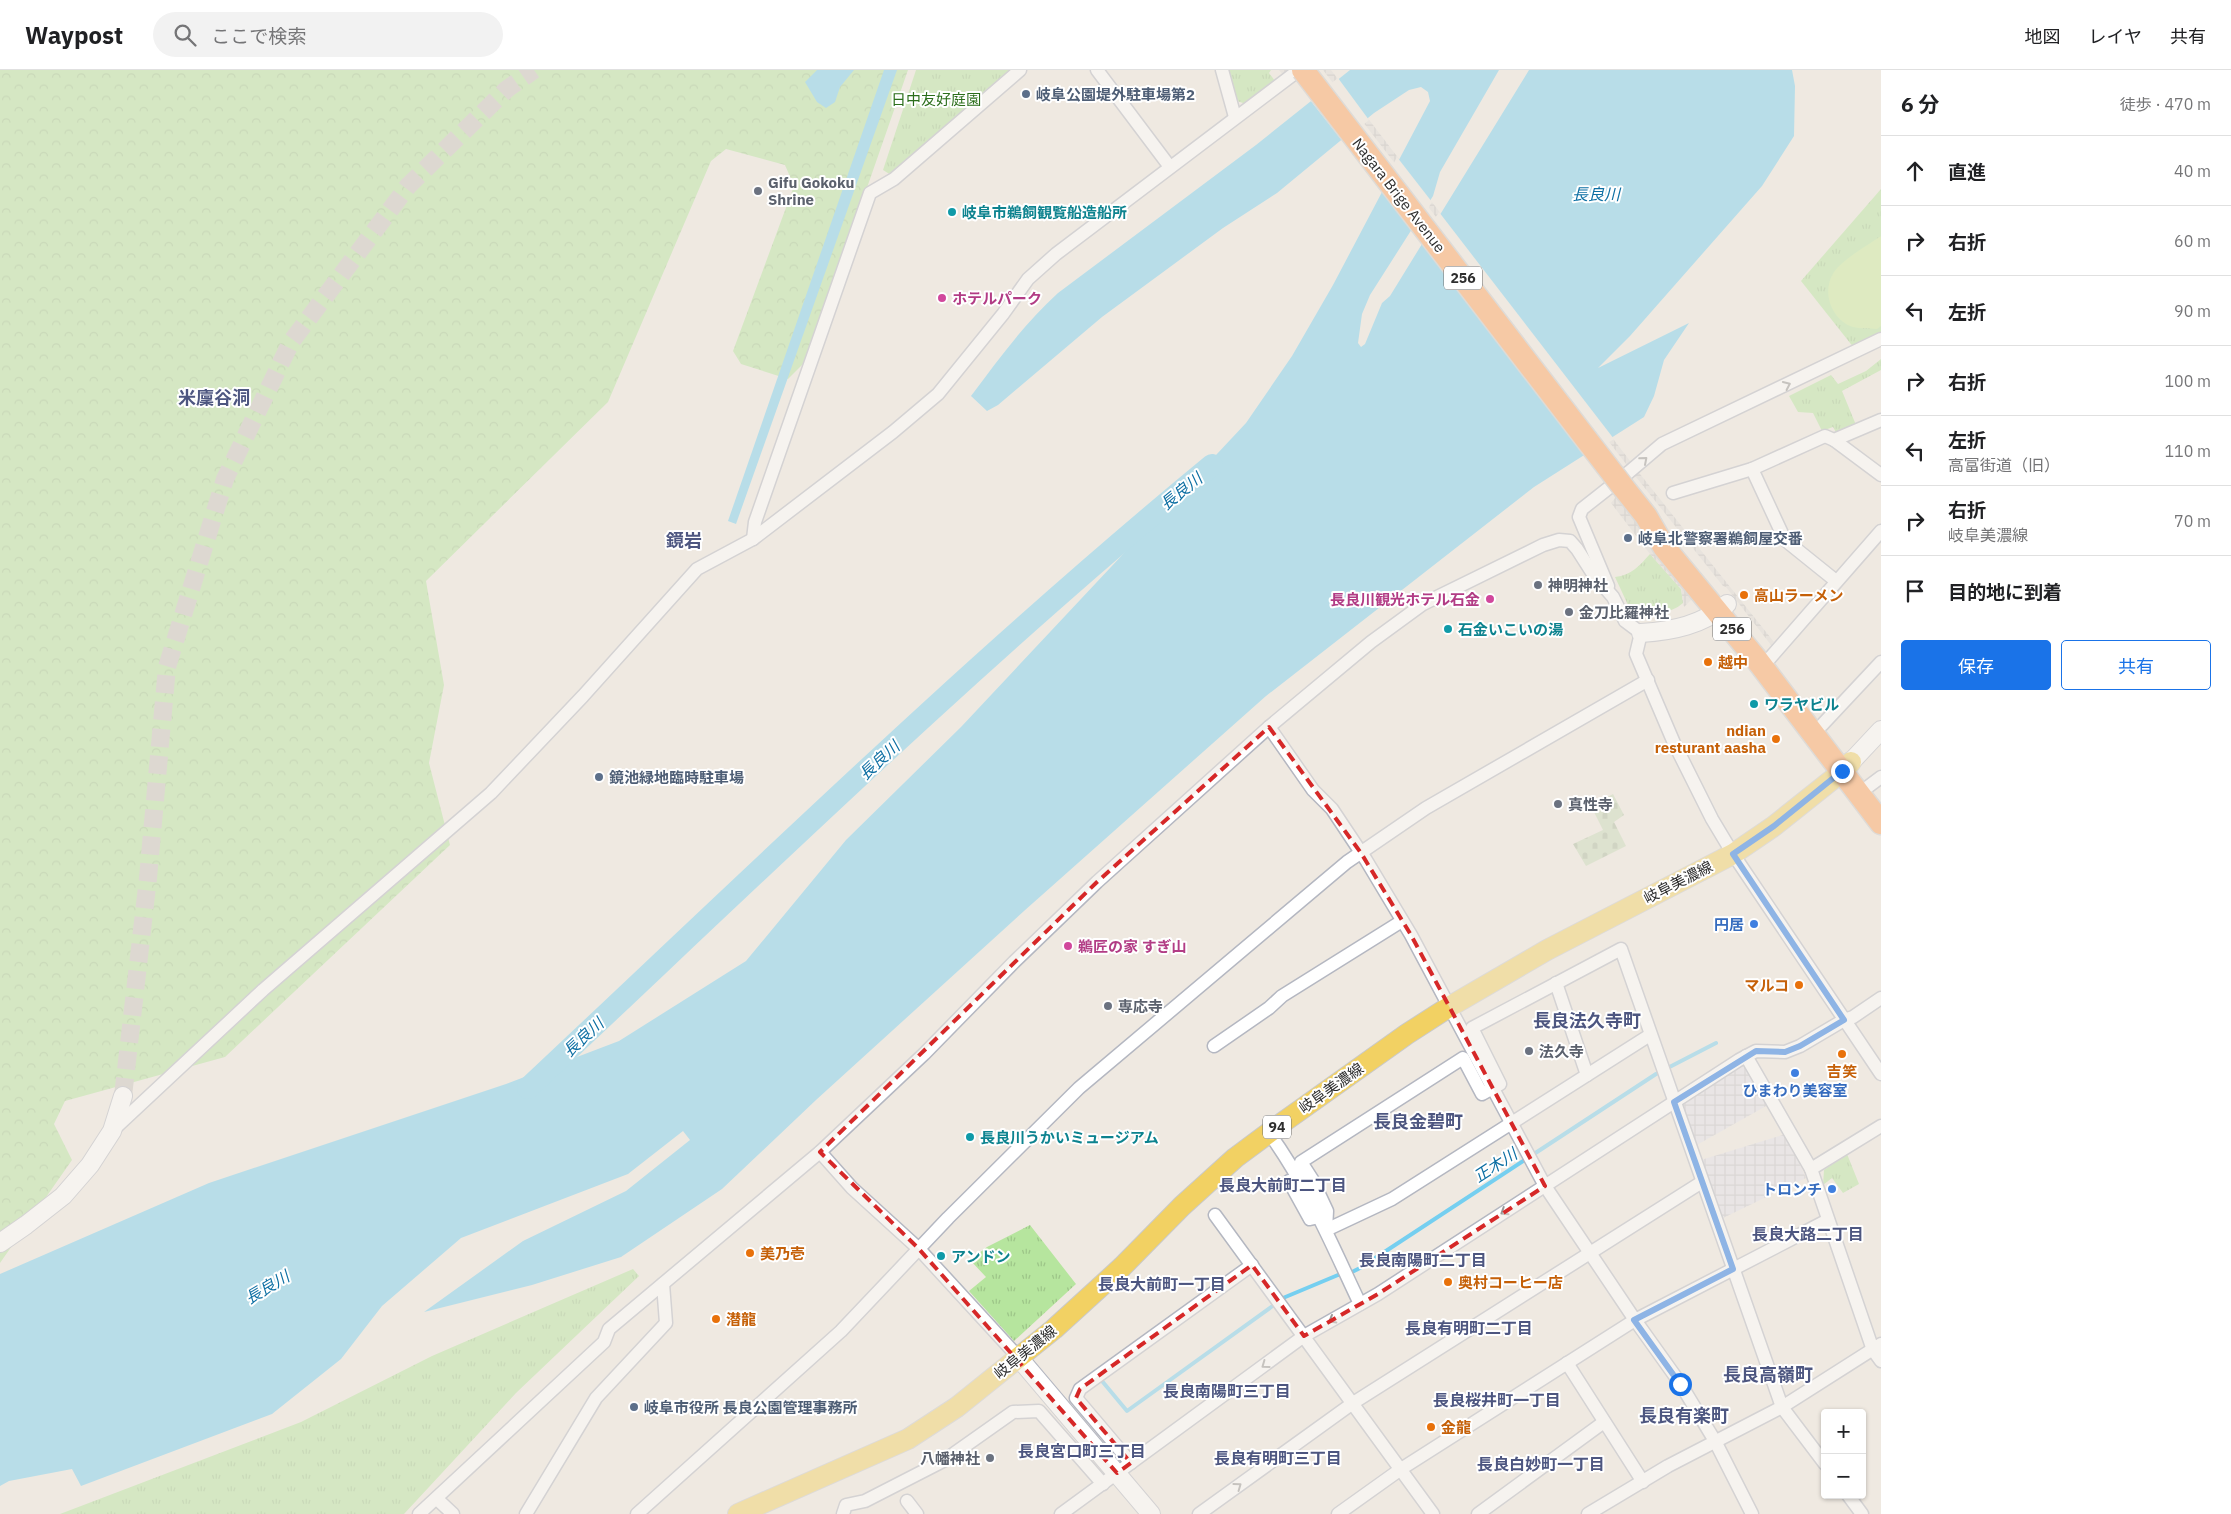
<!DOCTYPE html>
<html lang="ja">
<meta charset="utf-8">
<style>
:root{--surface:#fff;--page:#f2f2f2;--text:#202124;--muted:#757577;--line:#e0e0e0;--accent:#1a73e8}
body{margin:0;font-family:"IBM Plex Sans","Noto Sans JP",sans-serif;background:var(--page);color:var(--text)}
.controls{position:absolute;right:15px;bottom:15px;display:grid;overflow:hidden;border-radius:5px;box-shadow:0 1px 4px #0004}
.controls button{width:45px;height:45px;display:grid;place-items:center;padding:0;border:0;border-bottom:1px solid var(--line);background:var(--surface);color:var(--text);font:25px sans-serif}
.stop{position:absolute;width:15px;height:15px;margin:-11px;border:4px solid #1a73e8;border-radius:50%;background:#fff}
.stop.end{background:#1a73e8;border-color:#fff;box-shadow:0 1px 5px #0008}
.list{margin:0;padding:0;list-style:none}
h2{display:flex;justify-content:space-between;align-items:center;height:65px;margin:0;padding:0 20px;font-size:21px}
h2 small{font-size:16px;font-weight:400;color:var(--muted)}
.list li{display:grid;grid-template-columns:32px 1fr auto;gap:15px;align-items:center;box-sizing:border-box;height:70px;padding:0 20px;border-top:1px solid var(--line)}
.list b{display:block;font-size:19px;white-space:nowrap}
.list p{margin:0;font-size:16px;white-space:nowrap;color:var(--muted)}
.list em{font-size:16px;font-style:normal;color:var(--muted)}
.actions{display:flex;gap:10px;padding:15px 20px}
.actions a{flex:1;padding:11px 0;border:1px solid var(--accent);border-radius:5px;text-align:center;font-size:18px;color:var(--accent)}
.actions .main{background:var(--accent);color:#fff}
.icon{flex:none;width:28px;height:28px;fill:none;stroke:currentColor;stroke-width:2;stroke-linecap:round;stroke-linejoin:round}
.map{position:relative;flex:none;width:1881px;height:1444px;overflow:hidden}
header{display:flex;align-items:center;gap:30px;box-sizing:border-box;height:70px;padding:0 25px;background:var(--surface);border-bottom:1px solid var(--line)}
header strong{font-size:24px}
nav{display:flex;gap:28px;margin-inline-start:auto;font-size:18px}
.search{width:350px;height:45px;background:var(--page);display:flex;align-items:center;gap:12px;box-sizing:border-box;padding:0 18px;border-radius:28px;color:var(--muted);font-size:19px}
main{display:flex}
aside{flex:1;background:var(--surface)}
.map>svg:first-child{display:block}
</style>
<header>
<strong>Waypost</strong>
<div class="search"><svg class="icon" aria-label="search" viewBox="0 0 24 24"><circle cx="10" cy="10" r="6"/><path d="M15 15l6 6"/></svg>ここで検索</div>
<nav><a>地図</a><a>レイヤ</a><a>共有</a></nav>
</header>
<main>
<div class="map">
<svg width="1881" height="1444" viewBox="0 0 1881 1444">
<defs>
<pattern id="industrial-grid" width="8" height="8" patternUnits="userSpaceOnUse" patternTransform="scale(1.25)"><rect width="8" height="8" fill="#e3e1e8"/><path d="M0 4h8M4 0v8" fill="none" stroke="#c3c1c7"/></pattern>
<pattern id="grass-tufts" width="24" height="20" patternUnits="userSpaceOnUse" patternTransform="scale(1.25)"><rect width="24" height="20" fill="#b6e59e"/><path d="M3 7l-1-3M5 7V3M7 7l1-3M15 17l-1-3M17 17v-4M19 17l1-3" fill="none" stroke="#9dc588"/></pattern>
<pattern id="forest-crowns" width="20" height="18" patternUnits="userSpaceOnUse" patternTransform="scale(1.25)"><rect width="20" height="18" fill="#b6e59e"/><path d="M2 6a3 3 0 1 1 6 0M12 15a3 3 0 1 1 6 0" fill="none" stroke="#9dc588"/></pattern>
<pattern id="cemetery-stones" width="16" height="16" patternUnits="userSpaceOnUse" patternTransform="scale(1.25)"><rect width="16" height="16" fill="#c8d9b8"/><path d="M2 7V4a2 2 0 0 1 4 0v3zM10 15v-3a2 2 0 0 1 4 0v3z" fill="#acbb9e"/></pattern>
<pattern id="plaza-grid" width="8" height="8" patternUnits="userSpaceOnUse" patternTransform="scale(1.25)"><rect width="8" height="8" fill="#dfdcd8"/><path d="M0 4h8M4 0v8" fill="none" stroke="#c0bdba"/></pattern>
</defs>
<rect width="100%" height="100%" fill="#efe9e1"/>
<g fill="url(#industrial-grid)">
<path d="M1744 995 1768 1035 1695 1076 1680 1037Z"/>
<path d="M1786 1064 1806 1108 1721 1149 1701 1090Z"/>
</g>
<g fill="url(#grass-tufts)">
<path d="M916 0H1012L891 105 883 100Z"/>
<path d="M1227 0H1271L1269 3 1275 11 1246 34 1237 31Z"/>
<path d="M1881 119V264L1854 278 1801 211Z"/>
<path d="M1881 289V300L1842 321 1856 355 1837 364 1833 357 1822 361 1813 343 1798 342 1789 326 1831 305 1838 314 1866 301Z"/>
<path d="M1650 484 1681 519 1683 533C1671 543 1664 542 1649 538V543L1639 544 1628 535 1615 507C1632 505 1639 496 1650 484Z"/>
<path d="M1847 1084 1859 1114 1843 1123 1832 1108 1823 1115 1824 1100Z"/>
<path d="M1030 1155 1076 1214 1014 1271 969 1221 986 1207 970 1190 987 1177Z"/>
<path d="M633 1199 639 1206 516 1323 404 1444H60L301 1352 432 1286Z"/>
</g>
<path fill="url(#forest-crowns)" d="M0 0H908L807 290 788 309 741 294 733 281 794 116 785 95 726 79 711 91 608 332 426 511 444 615 429 693 450 775 225 987 65 1031 54 1054 72 1090 0 1193Z"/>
<path fill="url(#cemetery-stones)" d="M1613 724 1624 745 1614 752 1626 776 1586 796 1573 774 1603 760 1591 736Z"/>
<path fill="#c9ec9a" d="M1881 166V256L1877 259C1869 258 1860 259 1853 257 1831 250 1821 221 1834 202 1843 189 1868 175 1881 166Z"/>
<g fill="url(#plaza-grid)">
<path d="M1279 0H1296L1692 523 1691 530 1684 537 1681 519 1650 484 1611 433 1615 428 1614 423 1289 1 1283 5Z"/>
<path d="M1323 0H1331L1640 404 1774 572 1771 575 1726 517 1723 516 1636 407Z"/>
</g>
<g fill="#75cff0">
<path d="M817 0H854L840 17 835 32 826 38 817 32 805 12Z"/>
<path d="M884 0H897L736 454 728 451Z"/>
<path d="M1350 0H1499L1440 102 1433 126 1370 225 1362 244 1358 273 1361 277 1365 274 1382 233 1390 226 1529 0H1792L1795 16 1794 66 1762 116 1630 266 1598 298 1689 253 1664 290 1654 326 1644 347 1534 417 1266 626 1024 841 816 1030 722 1119 621 1187 532 1215 424 1242 523 1171 626 1121 690 1070 683 1061 628 1104 461 1168 382 1236 341 1289 272 1344 81 1416 72 1399 9 1411 0 1416V1204L209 1113 506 1014 619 971 746 891 846 770 961 657 1246 353 1292 286 1333 215 1430 31 1428 22 1421 17 1409 20 1374 43 1277 123 1223 158 1102 247 998 335 987 341 971 326C998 290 1024 254 1058 223L1256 75Z"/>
</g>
<g fill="#efe9e1">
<path d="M1338 8 1369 50 1343 72 1310 30Z"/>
<path d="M1397 87 1432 132 1413 162 1380 119Z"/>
<path d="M1439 142 1614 369 1586 387 1420 172Z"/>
</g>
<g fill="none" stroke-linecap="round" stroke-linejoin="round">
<g stroke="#75cff0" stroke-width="4">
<path d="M1283 1228 1338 1205 1352 1202 1360 1198 1656 1004 1716 973"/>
<path d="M1102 1311 1127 1341 1274 1235"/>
</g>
<path stroke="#75cff0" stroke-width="22" d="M528 1018C753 807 974 591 1212 395"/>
<path stroke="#c8c4bd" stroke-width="18" stroke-dasharray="18 9" stroke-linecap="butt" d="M123 1026 148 808 167 597 225 409 291 272 408 116 507 19 534 0"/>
<g stroke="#b4b7c1" stroke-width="15">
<g id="street">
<path d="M1097 0 1170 97"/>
<path d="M1222 0 1235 47"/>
<path d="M1834 370 1881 405"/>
<path d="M1752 399 1785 470 1836 511"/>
<path d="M1673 423 1752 399 1825 366 1834 370 1881 350"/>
<path d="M753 469 755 452 870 123 894 109 1020 0"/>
<path d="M1608 516 1579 447 1582 439 1629 402 1662 374 1881 269"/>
<path d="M1770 588 1881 461"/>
<path d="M1822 655 1881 592"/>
<path d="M1269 657 1313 720 1332 739 1366 790 1411 865 1545 1116 1635 1250 1680 1313 1715 1371 1752 1444"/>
<path d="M1869 716 1881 707"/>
<path d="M1556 913 1587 1005"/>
<path d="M1214 976 1269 938 1282 926 1402 851"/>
<path d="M1746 986 1811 1099 1873 1280 1881 1291"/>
<path d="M113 1060 263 920 491 723 583 626 697 499 753 469 893 362 938 324 1003 244 1028 209 1056 184 1299 0"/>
<path d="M1269 1063C1307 1115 1332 1175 1360 1234"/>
<path d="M820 1082 852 1118 919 1179 1019 1288"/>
<path d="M1811 1099 1881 1056"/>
<path d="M1289 1111 1310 1149 1319 1147"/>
<path d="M1215 1145 1433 1444"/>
<path d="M1326 1160 1327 1141 1312 1109 1301 1092 1463 988 1482 1024 1500 1014 1472 958 1621 879 1782 1337 1825 1394"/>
<path d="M1326 1160 1392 1129 1650 965"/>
<path d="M1567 1293 1643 1412"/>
<path d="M1131 1393 1076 1328 1080 1319 1252 1195"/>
<path d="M1848 1425 1862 1444"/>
<path d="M437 1429 453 1444"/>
<path d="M907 1431 917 1444"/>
<path d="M419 1444 604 1272 609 1259 820 1082 924 984 1014 892 1097 812 1269 657 1371 572 1423 534 1543 475 1559 470 1570 471 1577 479 1593 504 1613 527 1625 551 1641 563 1636 584 1674 673 1712 749 1733 784 1881 1004"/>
<path d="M526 1444 596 1328 666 1253 663 1214"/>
<path d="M637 1444 841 1261 948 1148 1079 1018 1347 792 1426 738 1648 610"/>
<path d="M843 1444 846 1435 865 1431 945 1390 1013 1342 1039 1341 1103 1414"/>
<path d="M1061 1444 1304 1266 1378 1224 1739 990 1756 981 1785 982 1800 976 1844 950 1853 947 1881 928"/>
<path d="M1199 1444 1353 1333 1702 1112"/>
<path d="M1338 1444 1401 1399 1635 1250 1828 1150"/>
<path d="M1478 1444 1604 1352"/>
<path d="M1588 1444 1668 1396 1782 1337 1881 1274"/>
</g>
</g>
<g stroke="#b4b7c1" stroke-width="20">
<g id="secondary">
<path d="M1641 563C1673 561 1702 555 1727 534"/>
<path d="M1851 692 1881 660"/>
<path d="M0 1173 26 1155 63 1126 90 1095 112 1061 123 1026"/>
<path d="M1019 1288 1151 1444"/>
</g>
</g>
<g stroke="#c9c9c9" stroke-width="22">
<path id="primary" d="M738 1444 908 1369 957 1337 1054 1259 1122 1197 1182 1136 1235 1088 1282 1053 1407 964 1449 937 1547 880 1733 784 1774 756 1843 701 1851 692"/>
</g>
<g stroke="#c9c9c9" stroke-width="25">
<path id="highway" d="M1623 417 1646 446 1664 477 1757 590 1881 753"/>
</g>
<use href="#street" stroke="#fff" stroke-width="12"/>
<use href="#secondary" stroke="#fff" stroke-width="18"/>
<use href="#primary" stroke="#f2d163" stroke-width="20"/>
<use href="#highway" stroke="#ffa35c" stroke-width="22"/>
<g stroke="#c9c9c9" stroke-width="25" stroke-linecap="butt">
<path id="highway-bridge" d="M1303 0 1623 417"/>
</g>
<use href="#highway-bridge" stroke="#ffa35c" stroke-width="22"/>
</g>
<defs><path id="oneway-chevron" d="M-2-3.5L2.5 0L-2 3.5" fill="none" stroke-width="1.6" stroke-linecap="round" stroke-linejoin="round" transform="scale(1.25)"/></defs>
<g stroke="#969696">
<use href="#oneway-chevron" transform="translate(1787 315) rotate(-25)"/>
<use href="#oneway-chevron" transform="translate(1644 390) rotate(-41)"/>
<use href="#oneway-chevron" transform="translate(1504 1142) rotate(147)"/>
<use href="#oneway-chevron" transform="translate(1332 1250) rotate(150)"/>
<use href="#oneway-chevron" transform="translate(1265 1295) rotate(144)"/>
<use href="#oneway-chevron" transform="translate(1238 1416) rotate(-36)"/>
</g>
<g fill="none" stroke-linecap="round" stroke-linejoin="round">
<path stroke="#1a73e8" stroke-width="6" d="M1680 1314 1634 1250 1733 1199 1674 1032 1756 981 1785 982 1800 976 1844 950 1733 784 1774 756 1842 701"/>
</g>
<path d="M0 0H1881V1444H0ZM1269 657 1361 783 1411 865 1545 1116 1378 1224 1304 1266 1252 1195 1080 1319 1076 1328 1131 1393 1117 1403 919 1179 820 1082 1097 812Z" fill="#efe9e1" fill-opacity=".55" fill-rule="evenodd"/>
<path fill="none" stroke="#d62828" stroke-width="4" stroke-dasharray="10 6" stroke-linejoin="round" d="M1269 657 1361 783 1411 865 1545 1116 1378 1224 1304 1266 1252 1195 1080 1319 1076 1328 1131 1393 1117 1403 919 1179 820 1082 1097 812Z"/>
<g fill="#5c6f8a" stroke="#fff" stroke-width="2">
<circle cx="1026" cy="24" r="5"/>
<circle cx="1628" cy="468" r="5"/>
<circle cx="599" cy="707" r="5"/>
<circle cx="634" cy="1337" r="5"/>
</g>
<g fill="#6b7280" stroke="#fff" stroke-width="2">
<circle cx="758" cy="121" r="5"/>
<circle cx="1538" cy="515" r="5"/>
<circle cx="1569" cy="542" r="5"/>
<circle cx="1558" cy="734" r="5"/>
<circle cx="1108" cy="936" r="5"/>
<circle cx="1529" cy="981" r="5"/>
<circle cx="990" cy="1388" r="5"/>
</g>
<g fill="#0f9aa8" stroke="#fff" stroke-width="2">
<circle cx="952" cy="142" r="5"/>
<circle cx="1448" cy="559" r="5"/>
<circle cx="1754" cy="634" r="5"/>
<circle cx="970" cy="1067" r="5"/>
<circle cx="941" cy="1186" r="5"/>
</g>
<g fill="#d1479c" stroke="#fff" stroke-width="2">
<circle cx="942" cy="228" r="5"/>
<circle cx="1490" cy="529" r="5"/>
<circle cx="1068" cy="876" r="5"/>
</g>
<g fill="#e8710a" stroke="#fff" stroke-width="2">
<circle cx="1744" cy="525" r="5"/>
<circle cx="1708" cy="592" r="5"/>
<circle cx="1776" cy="669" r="5"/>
<circle cx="1799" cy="915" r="5"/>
<circle cx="1842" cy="984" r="5"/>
<circle cx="750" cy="1183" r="5"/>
<circle cx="1448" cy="1212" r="5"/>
<circle cx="716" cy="1249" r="5"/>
<circle cx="1431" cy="1357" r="5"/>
</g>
<g fill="#3f7fe0" stroke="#fff" stroke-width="2">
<circle cx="1754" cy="854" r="5"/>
<circle cx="1795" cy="1003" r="5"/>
<circle cx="1832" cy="1119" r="5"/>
</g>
<g text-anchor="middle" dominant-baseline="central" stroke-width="4" stroke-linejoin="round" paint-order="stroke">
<g fill="#fff" stroke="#6d6d6d" stroke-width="1">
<rect x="1444" y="196.5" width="38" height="23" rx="4"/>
<rect x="1713" y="547.5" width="38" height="23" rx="4"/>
<rect x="1263" y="1045.5" width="28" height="23" rx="4"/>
</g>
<g font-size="14" font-weight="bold" fill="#2e2e2e">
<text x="1463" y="208">256</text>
<text x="1732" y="559">256</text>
<text x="1277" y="1057">94</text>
</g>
<g font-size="15" font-weight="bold" fill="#4e5e75" stroke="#fff" text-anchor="start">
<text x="1036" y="24">岐阜公園堤外駐車場第2</text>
<text x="1638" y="468">岐阜北警察署鵜飼屋交番</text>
<text x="609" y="707">鏡池緑地臨時駐車場</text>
<text x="644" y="1337">岐阜市役所 長良公園管理事務所</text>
</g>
<g font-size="15" fill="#2c6e1b" stroke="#fff">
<text x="936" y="29">日中友好庭園</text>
</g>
<g font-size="15" font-weight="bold" fill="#5b616d" stroke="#fff" text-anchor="start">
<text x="768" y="112">Gifu Gokoku<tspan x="768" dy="17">Shrine</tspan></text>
<text x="1548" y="515">神明神社</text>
<text x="1579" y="542">金刀比羅神社</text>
<text x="1568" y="734">真性寺</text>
<text x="1118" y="936">専応寺</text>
<text x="1539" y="981">法久寺</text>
<text x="980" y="1388" text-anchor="end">八幡神社</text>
</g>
<g font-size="15" fill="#2e2e2e" stroke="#fff">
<text transform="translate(1399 125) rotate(52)">Nagara Brige Avenue</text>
<text transform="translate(1678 812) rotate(-27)">岐阜美濃線</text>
<text transform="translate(1331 1018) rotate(-35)">岐阜美濃線</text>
<text transform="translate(1025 1282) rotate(-39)">岐阜美濃線</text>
</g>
<g font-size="15" font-weight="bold" fill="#0d838f" stroke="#fff" text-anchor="start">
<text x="962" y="142">岐阜市鵜飼観覧船造船所</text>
<text x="1458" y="559">石金いこいの湯</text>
<text x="1764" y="634">ワラヤビル</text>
<text x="980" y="1067">長良川うかいミュージアム</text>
<text x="951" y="1186">アンドン</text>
</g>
<g font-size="15" font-weight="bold" fill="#b23c85" stroke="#fff" text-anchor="start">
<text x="952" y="228">ホテルパーク</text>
<text x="1480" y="529" text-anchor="end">長良川観光ホテル石金</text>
<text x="1078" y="876">鵜匠の家 すぎ山</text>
</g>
<g font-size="15" font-weight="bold" fill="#c56008" stroke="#fff" text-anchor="start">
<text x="1754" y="525">高山ラーメン</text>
<text x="1718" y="592">越中</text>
<text x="1766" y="660" text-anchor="end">ndian<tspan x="1766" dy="17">resturant aasha</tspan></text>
<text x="1789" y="915" text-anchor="end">マルコ</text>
<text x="1842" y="1001" text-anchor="middle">吉笑</text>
<text x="760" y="1183">美乃壱</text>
<text x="1458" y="1212">奥村コーヒー店</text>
<text x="726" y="1249">潜龍</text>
<text x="1441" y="1357">金龍</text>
</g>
<g font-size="15" font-weight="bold" fill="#366cbe" stroke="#fff" text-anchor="end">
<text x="1744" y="854">円居</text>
<text x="1795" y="1020" text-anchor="middle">ひまわり美容室</text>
<text x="1822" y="1119">トロンチ</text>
</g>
<g font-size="16" font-style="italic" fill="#0d6fa3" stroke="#fff">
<text x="1596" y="124">長良川</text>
<text transform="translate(1181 421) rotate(-39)">長良川</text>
<text transform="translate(879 690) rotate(-43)">長良川</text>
<text transform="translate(583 967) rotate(-43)">長良川</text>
<text transform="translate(1495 1095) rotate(-33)">正木川</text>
<text transform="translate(267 1217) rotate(-31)">長良川</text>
</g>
<g font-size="16" font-weight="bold" fill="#4d5680" stroke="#fff">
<text x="1283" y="1115">長良大前町二丁目</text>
<text x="1808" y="1164">長良大路二丁目</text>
<text x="1423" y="1190">長良南陽町二丁目</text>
<text x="1162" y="1214">長良大前町一丁目</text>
<text x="1469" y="1258">長良有明町二丁目</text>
<text x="1227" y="1321">長良南陽町三丁目</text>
<text x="1497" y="1330">長良桜井町一丁目</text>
<text x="1082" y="1381">長良宮口町三丁目</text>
<text x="1278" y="1388">長良有明町三丁目</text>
<text x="1541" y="1394">長良白妙町一丁目</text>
</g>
<g font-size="18" font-weight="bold" fill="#4d5680" stroke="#fff">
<text x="214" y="327">米廩谷洞</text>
<text x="684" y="470">鏡岩</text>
<text x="1587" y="950">長良法久寺町</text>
<text x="1418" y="1051">長良金碧町</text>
<text x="1768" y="1304">長良高嶺町</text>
<text x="1684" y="1345">長良有楽町</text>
</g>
</g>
</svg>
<div class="controls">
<button>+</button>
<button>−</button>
</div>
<div class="stop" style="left:1680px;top:1314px"></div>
<div class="stop end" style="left:1842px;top:701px"></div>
</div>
<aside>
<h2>6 分<small>徒歩 · 470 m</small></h2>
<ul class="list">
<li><svg class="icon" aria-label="ahead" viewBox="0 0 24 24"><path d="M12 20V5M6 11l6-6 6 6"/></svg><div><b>直進</b></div><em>40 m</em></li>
<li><svg class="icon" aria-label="right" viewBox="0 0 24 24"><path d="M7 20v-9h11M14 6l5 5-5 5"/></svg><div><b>右折</b></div><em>60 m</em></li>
<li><svg class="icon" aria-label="left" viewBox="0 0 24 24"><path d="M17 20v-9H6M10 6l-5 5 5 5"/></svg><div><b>左折</b></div><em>90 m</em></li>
<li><svg class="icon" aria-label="right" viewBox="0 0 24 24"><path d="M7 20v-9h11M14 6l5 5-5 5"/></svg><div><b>右折</b></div><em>100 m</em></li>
<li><svg class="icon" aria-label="left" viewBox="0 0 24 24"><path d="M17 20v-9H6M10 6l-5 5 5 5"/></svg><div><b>左折</b><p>高富街道（旧）</p></div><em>110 m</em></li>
<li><svg class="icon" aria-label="right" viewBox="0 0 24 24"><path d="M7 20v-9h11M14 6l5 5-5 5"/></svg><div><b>右折</b><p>岐阜美濃線</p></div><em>70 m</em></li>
<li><svg class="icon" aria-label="arrive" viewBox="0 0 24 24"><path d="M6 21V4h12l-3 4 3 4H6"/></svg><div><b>目的地に到着</b></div></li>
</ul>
<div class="actions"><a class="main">保存</a><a>共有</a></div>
</aside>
</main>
